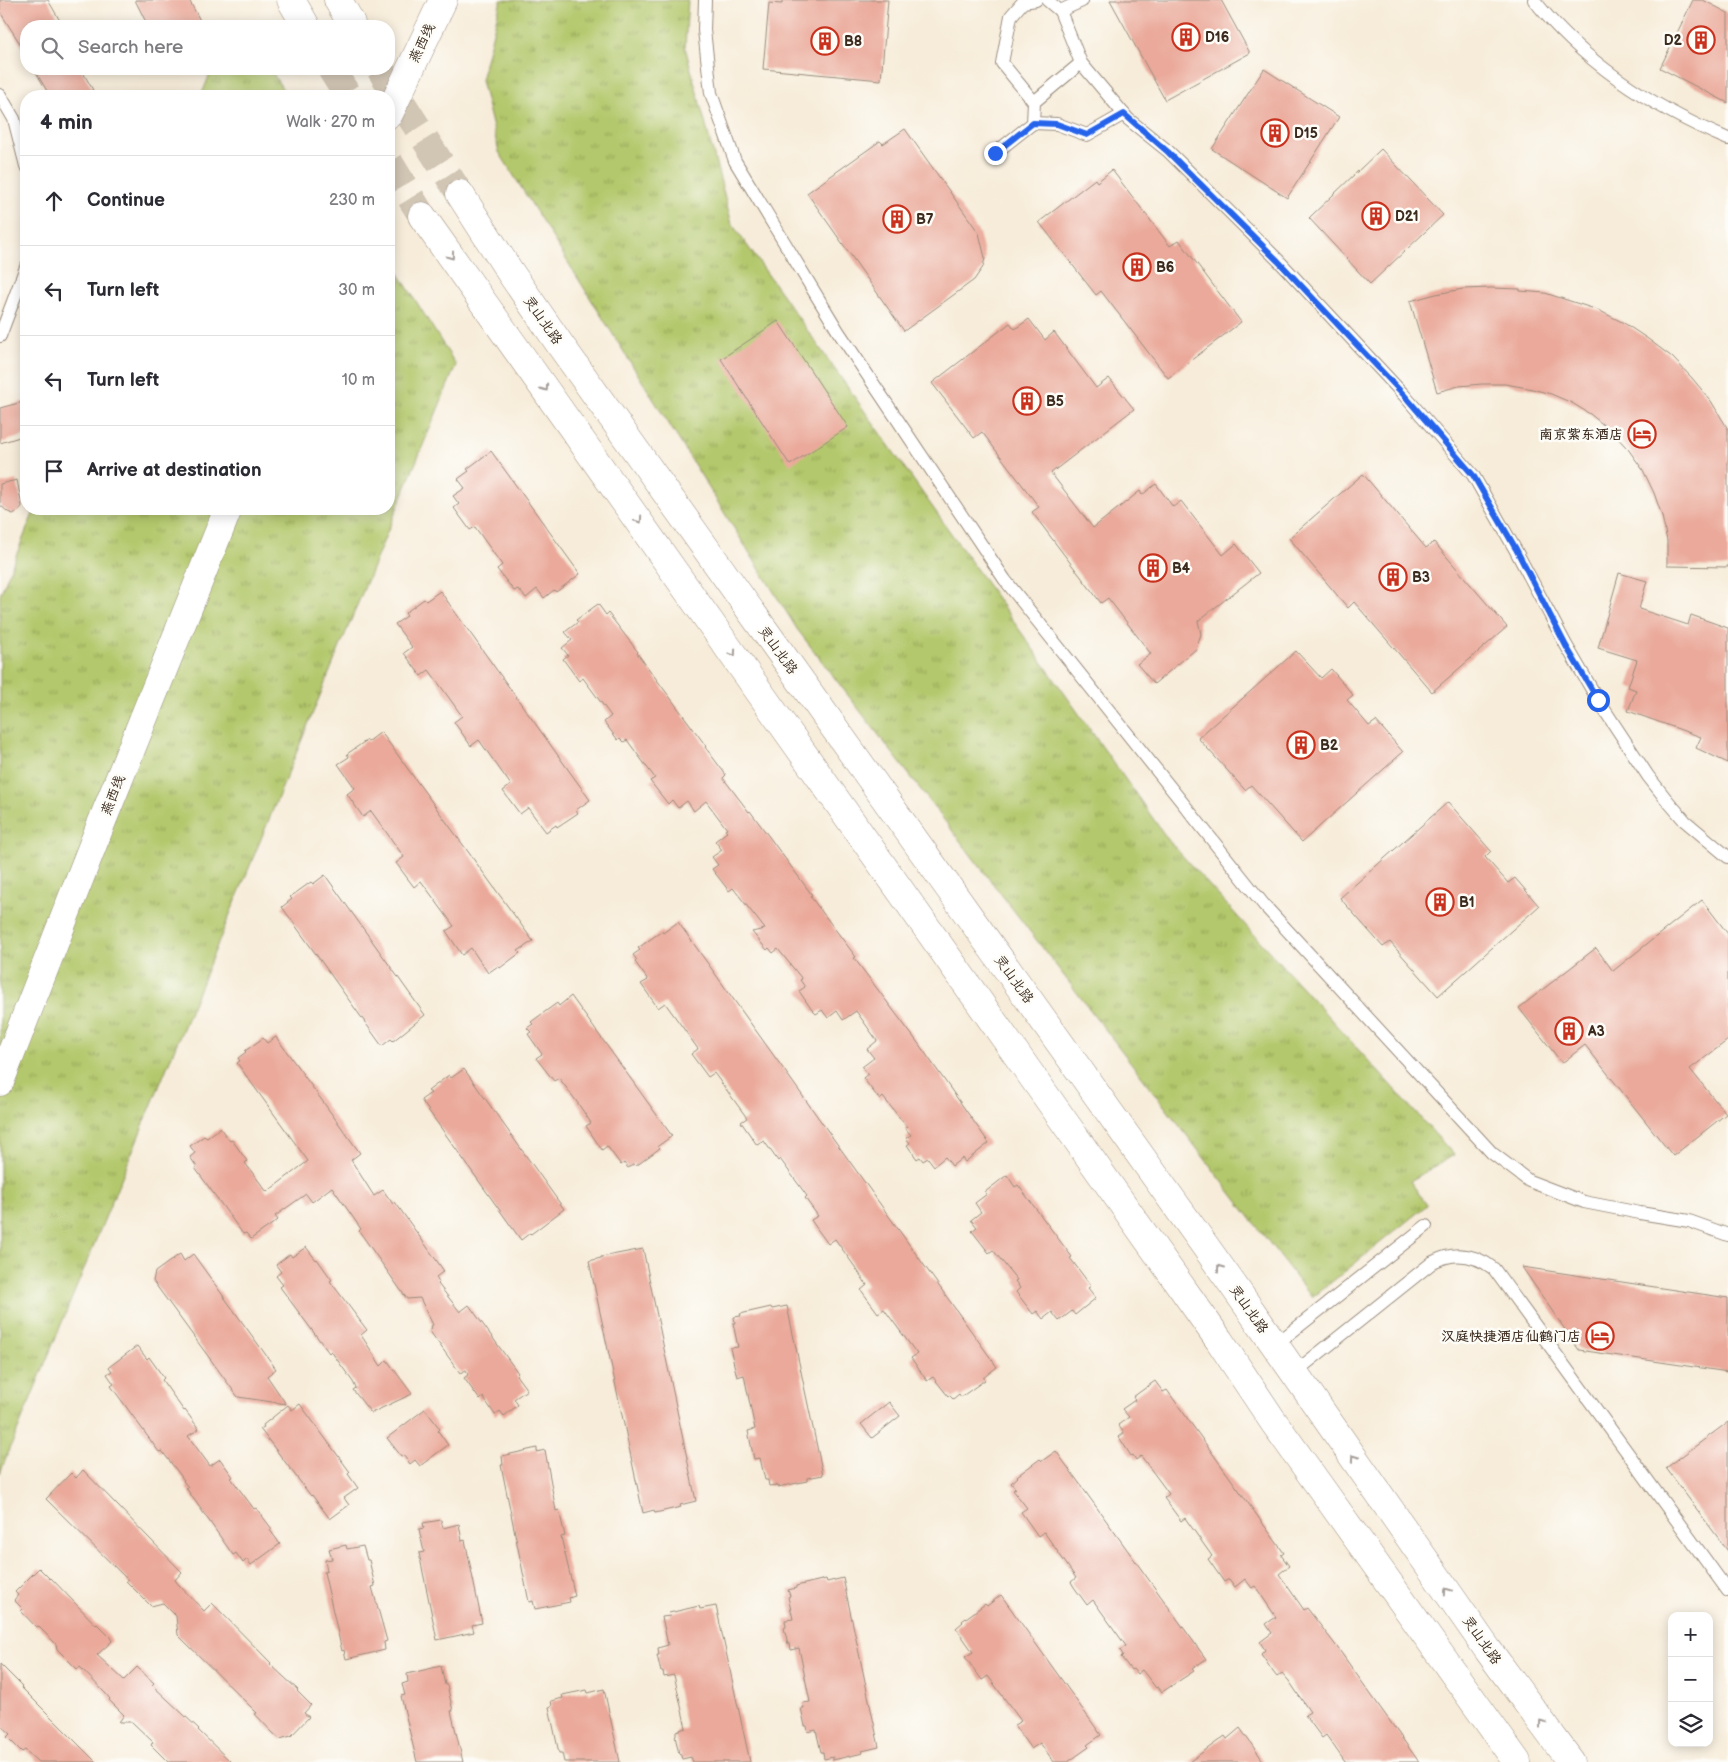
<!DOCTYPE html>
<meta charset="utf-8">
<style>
:root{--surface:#fff;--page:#f7f7f7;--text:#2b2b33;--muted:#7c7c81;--line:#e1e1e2}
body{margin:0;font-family:"Balsamiq Sans","LXGW WenKai TC",sans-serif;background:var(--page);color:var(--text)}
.controls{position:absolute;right:15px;bottom:15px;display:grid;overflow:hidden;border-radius:10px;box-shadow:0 2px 12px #0003}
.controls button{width:45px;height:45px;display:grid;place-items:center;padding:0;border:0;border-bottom:1px solid var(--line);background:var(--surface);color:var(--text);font:25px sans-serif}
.stop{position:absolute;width:15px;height:15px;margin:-11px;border:4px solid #2563eb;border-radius:50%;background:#fff}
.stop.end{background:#2563eb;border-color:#fff;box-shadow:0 1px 5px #0008}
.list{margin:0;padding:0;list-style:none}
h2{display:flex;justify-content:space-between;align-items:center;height:65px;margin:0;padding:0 20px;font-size:21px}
h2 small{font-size:16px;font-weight:400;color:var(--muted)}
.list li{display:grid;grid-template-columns:32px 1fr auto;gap:15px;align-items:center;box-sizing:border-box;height:90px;padding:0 20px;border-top:1px solid var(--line)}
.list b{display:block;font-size:19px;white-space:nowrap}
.list em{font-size:16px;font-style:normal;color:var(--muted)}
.icon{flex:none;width:28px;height:28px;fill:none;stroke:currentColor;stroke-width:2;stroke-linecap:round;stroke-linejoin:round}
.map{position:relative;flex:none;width:1728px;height:1762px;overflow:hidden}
.search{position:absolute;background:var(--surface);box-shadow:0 2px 12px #0003;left:20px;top:20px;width:375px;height:55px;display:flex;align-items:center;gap:12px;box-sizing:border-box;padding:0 18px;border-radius:20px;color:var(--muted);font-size:19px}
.panel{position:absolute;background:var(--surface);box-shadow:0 2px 12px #0003;left:20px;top:90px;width:375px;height:425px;border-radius:20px}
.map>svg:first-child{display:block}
</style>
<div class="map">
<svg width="1728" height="1762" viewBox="0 0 1728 1762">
<defs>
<pattern id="grass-tufts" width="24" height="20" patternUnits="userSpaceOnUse" patternTransform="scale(1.25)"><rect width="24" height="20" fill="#b3c86c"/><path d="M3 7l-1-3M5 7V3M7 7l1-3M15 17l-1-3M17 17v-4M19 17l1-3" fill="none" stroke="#93a358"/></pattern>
</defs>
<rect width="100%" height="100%" fill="#fdfcf7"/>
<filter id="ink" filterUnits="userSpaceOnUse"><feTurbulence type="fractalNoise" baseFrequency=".02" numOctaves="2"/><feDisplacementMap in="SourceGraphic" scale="10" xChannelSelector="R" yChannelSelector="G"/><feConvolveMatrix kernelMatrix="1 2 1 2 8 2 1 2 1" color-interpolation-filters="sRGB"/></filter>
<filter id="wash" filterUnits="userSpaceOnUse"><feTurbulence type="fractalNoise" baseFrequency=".0096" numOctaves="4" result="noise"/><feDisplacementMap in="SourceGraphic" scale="20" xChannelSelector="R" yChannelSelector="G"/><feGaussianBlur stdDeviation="1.12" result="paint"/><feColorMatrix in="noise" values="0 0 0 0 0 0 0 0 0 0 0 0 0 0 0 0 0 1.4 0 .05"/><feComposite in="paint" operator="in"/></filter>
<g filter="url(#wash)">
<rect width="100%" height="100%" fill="#f7ecd9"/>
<g fill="url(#grass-tufts)" stroke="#777945">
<path d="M501 0H688L685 47 732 224 1169 841 1454 1155 1410 1181 1427 1205 1312 1298 797 629 499 152 481 80Z"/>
<path d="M212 69H270L287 96H201Z"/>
<path d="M389 258 456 365 0 1473V595L35 509H389Z"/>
</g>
<g id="blocks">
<g fill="#eaa99a">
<path d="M0 0H48L63 26H26V53L0 12Z"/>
<path d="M135 0H189L203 26H148Z"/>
<path d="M782 0H888L881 80 763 69 769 3 782 4Z"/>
<path d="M1110 0H1221L1250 53 1165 100Z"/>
<path d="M1693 0H1703L1728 13V103L1660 68Z"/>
<path d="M34 69H81L93 90 83 96H50Z"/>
<path d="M1264 69 1339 117 1287 198 1212 149Z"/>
<path d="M905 129 979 233 985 258 983 267 974 280 904 331 807 193 880 141 883 144Z"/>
<path d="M1381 149 1443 215 1370 284 1309 218Z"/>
<path d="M1112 170 1170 246 1179 240 1241 322 1168 378 1101 291 1096 295 1039 222 1095 179 1097 182Z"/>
<path d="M1491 288 1520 289V291L1545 293 1598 310 1624 323 1648 339 1672 357 1692 378 1711 401 1728 429V567L1667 566V541L1662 516 1654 493 1643 470 1628 449 1611 431 1590 414 1572 403 1551 394 1528 388 1505 384H1482L1459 386 1437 392 1410 301 1436 294 1463 289Z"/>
<path d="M1029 319 1045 340 1054 332 1096 388 1109 378 1134 409 1051 473 1093 528 1140 491 1142 495 1156 484 1173 507 1181 501 1223 555 1236 544 1259 573 1198 621 1201 634 1196 649 1154 684 1137 664 1151 654 1108 598 1101 603 1062 552 1032 512 1039 507 982 432 974 438 932 383 1010 323 1015 329Z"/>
<path d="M778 321 848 427 790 465 721 359Z"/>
<path d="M26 401V435L0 443V408Z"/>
<path d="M491 451 580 574 556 592 554 590 544 598 537 589 526 598 518 589 514 591 497 569 502 565 475 527 470 530 454 508 459 504 453 496 465 488 458 479 469 471 467 469Z"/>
<path d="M1363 474 1426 548 1434 542 1507 627 1432 692 1354 602 1348 608 1289 538Z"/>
<path d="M17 480 22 506 20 510 13 514 8 512 0 505V484Z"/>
<path d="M1619 573 1647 581 1639 609 1688 625 1691 615 1728 628V763L1696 748 1701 737 1628 711 1636 690 1628 687 1637 660 1598 648Z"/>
<path d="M440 591 590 800 576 810 578 813 557 827 556 825 546 832 528 808 520 814 503 791 511 785 479 740 471 746 454 722 462 716 429 670 421 676 404 653 412 647 395 624 407 616 405 613 424 599 426 601Z"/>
<path d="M598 604 606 615 608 613 638 652 637 653 706 746 705 747 726 775 723 778 749 812 750 811 812 895 810 896 856 957 854 958 918 1043 989 1143 965 1162 962 1158 952 1166 945 1157 934 1166 928 1158 923 1161 920 1157 917 1159 907 1145 910 1143 906 1138 911 1135 905 1128 907 1127 883 1097 880 1100 863 1078 868 1074 862 1067 874 1058 867 1049 877 1041 876 1039 856 1011 843 1020 837 1011 828 1018 822 1010 816 1014 812 1010 799 991 805 987 800 980 802 979 778 949 773 953 769 948 767 950 752 932 765 929 733 888 729 891 712 869 718 865 712 857 722 850 715 841 727 832 725 830 727 829 706 801 694 811 687 801 678 808 672 800 668 804 650 781 655 778 627 740 624 742 620 738 618 740 604 722 611 716 583 678 579 681 563 659 568 655 562 648 572 640 565 632 578 622 576 620Z"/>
<path d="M1296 651 1321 678 1331 669 1353 695 1347 700 1369 726 1376 721 1403 752 1302 842 1251 785 1245 790 1198 738Z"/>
<path d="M381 732 533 941 518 951 520 953 500 968 498 966 488 973 471 948 462 955 446 931 454 926 421 881 414 887 396 863 404 857 371 811 363 817 347 794 355 788 338 764 349 757 347 754 367 740 368 742Z"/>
<path d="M1448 802 1491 851 1485 857 1508 883 1515 878 1539 906 1438 996 1390 942 1383 947 1340 898Z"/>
<path d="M325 875 425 1015 393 1041 391 1039 382 1046 282 907 292 899 290 897 311 882 313 884Z"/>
<path d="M1702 900 1728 934V1040L1690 1069 1726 1114 1673 1156 1585 1045 1562 1063 1519 1008 1596 948 1613 971Z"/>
<path d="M678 922 997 1367 983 1378 985 1380 961 1397 959 1394 953 1399 949 1395 948 1396 933 1377 927 1381 911 1358 917 1354 884 1309 878 1313 861 1290 867 1285 855 1267 835 1239 828 1244 815 1226 811 1220 818 1216 805 1198 807 1196 783 1163 780 1159 778 1161 764 1141 757 1145 741 1122 747 1118 728 1092 714 1073 708 1077 691 1054 698 1049 686 1032 665 1003 658 1008 641 984 648 980 635 962 637 960 633 955 640 950 638 948 662 931 663 933Z"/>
<path d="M571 996 672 1136 658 1146 660 1148 636 1166 634 1164 628 1168 624 1163 621 1165 607 1146 602 1150 586 1126 591 1123 577 1102 559 1078 554 1081 536 1058 542 1054 528 1034 531 1032 527 1028 533 1024 531 1022 557 1003 559 1006Z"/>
<path d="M276 1037 360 1153 351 1160 374 1196 383 1190 393 1204 395 1202 444 1271 436 1277 439 1283 438 1284 460 1312 469 1305 518 1373 516 1375 527 1390 514 1399 518 1405 504 1416 500 1411 495 1415 483 1397 480 1400 464 1378 468 1375 466 1370 460 1373 429 1330 432 1328 431 1326 433 1325 420 1298 407 1299 359 1231 361 1229 332 1187 312 1202 306 1194 275 1216 278 1220 251 1239 246 1233 243 1234 195 1168 197 1167 190 1157 195 1153 190 1146 204 1136 207 1138 220 1128 230 1141 232 1140 247 1161 245 1163 267 1192 308 1161 237 1063 240 1061 238 1058 246 1052 245 1051 263 1038 267 1043Z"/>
<path d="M464 1069 564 1209 531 1234 530 1233 521 1240 421 1100 431 1093 428 1091 449 1075 451 1078Z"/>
<path d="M1007 1175 1015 1187 1018 1185 1072 1257 1070 1258 1091 1286 1088 1288 1096 1298 1075 1315 1072 1311 1059 1321 1052 1312 1043 1319 1037 1311 1033 1314 1016 1292 1020 1288 1015 1281 1017 1280 993 1250 989 1253 972 1231 977 1227 971 1220 981 1212 975 1203 987 1194 985 1192Z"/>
<path d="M306 1247 316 1260 317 1259 332 1280 330 1281 367 1330 361 1335 381 1366 387 1360 412 1394 371 1413 353 1390 356 1388 353 1382 331 1351 329 1353 280 1287 283 1285 276 1276 281 1272 276 1265 290 1254 292 1257Z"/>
<path d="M643 1249 696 1501 680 1505 681 1507 655 1513 654 1510 643 1513 589 1261 601 1258V1257Z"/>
<path d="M180 1254 184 1261 193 1254 276 1369 267 1376 286 1404 238 1397 153 1281 155 1272Z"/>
<path d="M1522 1267 1728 1298V1372L1579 1350Z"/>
<path d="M787 1306 823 1475 807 1478V1481L778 1487 777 1485 769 1486 768 1480H765L760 1458 754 1459 748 1431 755 1429 744 1375 737 1377 730 1348 738 1347 733 1323H735L734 1317 741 1316 740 1314 771 1307 772 1309Z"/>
<path d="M137 1346 147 1359 149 1357 164 1378 162 1380 184 1411 185 1410 199 1429 188 1436 210 1466 220 1459 233 1477 231 1478 254 1509 256 1508 272 1529 270 1530 280 1544 251 1565 247 1559 243 1563 236 1553 233 1555 186 1488 188 1487 183 1481 184 1480 162 1451 159 1452 111 1386 114 1384 107 1374 112 1371 109 1367Z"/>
<path d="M1155 1381 1163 1392 1167 1390 1284 1553 1281 1555 1289 1566 1279 1574 1304 1610 1307 1608 1337 1647 1419 1762H1345L1326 1735 1322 1738 1305 1715 1310 1712 1289 1681 1282 1673 1277 1677 1273 1672 1261 1654 1265 1650 1260 1642 1272 1633 1266 1624 1276 1617 1255 1586 1252 1588 1245 1579 1235 1587 1229 1579 1224 1582 1208 1559 1212 1556 1185 1518 1181 1521 1164 1498 1169 1494 1164 1487 1141 1456 1136 1460 1133 1455 1131 1456 1119 1437 1124 1433 1118 1425 1129 1417 1122 1409 1135 1400 1133 1397Z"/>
<path d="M889 1402 900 1416 872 1438 861 1424Z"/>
<path d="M300 1404 350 1472 348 1474 358 1488 344 1498 349 1505 330 1519 312 1495 311 1496 260 1429 264 1427 263 1425 288 1405 292 1410Z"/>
<path d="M425 1409 440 1429 438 1431 448 1445 420 1466 415 1460 410 1464 404 1455 401 1456 387 1438Z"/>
<path d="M1728 1422V1551L1666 1468Z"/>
<path d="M537 1448V1452L545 1450 556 1511 559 1510 565 1536 561 1537 575 1596 569 1598 570 1602 535 1609 533 1601 529 1602 501 1465H503L502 1456Z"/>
<path d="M1056 1451 1206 1659 1192 1669 1194 1671 1162 1692 1158 1687 1156 1688 1142 1670 1137 1674 1133 1669 1131 1670 1121 1657 1123 1655 1120 1650 1126 1646 1093 1600 1087 1605 1074 1587 1071 1582 1076 1578 1044 1532 1038 1536 1021 1512 1027 1508 1013 1490 1016 1489 1011 1483 1018 1477 1017 1476 1040 1459 1042 1461Z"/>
<path d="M83 1470 182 1572 175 1580 179 1585 204 1611 212 1603 271 1663 270 1664 298 1690 297 1691 311 1705 304 1713 309 1717 291 1736 280 1739 273 1733 255 1714 257 1713 178 1635 176 1616 163 1603 151 1606 126 1581 128 1580 46 1499 71 1473 76 1478Z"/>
<path d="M441 1520 443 1528 459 1524 462 1541 465 1540 482 1623 472 1625 474 1632 437 1640 419 1553 424 1552 419 1529 424 1528 423 1523Z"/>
<path d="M346 1545 347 1549 363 1546 367 1560H369L375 1586 372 1587 387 1641 384 1642 385 1650 346 1659 344 1650 342 1651 324 1572 327 1571 325 1560 332 1559 329 1549Z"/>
<path d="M39 1568 50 1579 51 1578 96 1625 97 1624 110 1637 112 1641 97 1655 124 1680 137 1667 154 1683 152 1685 199 1729 198 1730 231 1762H168L151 1745 153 1742 132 1722H119L124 1715 109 1700 110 1699 106 1694 80 1667 77 1669 57 1649 56 1644 38 1626 36 1627 21 1611 23 1609 14 1600 18 1595 15 1592Z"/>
<path d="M843 1578 879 1747 862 1751 863 1753 833 1760V1757L824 1759 823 1752H821L816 1730 808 1732 807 1726H805L801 1708H804L803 1703 810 1702 799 1648 791 1650 790 1644H788L784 1628 786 1627 785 1620 793 1619 788 1597 790 1596 788 1590 796 1588V1586L826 1579 827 1582Z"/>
<path d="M1001 1595 1101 1735 1087 1745 1089 1747 1068 1762H1054L1040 1743 1031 1749 1014 1725 1021 1721 988 1676 982 1680 965 1657 973 1652 956 1628 963 1622 962 1621 985 1604 987 1606Z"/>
<path d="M699 1606 700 1609 716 1606 750 1762H693L691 1757 682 1759 680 1753 679 1754 675 1736 676 1735V1731L686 1728 674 1675 664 1677 663 1671 661 1672 657 1655H659L658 1648 668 1645 662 1617 670 1616 669 1613Z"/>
<path d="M0 1664 22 1686 21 1687 96 1762H38L25 1750 22 1752 7 1737 10 1734 0 1725Z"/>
<path d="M441 1666 445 1685H447L453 1711H451L463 1762H417L401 1696 405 1695 402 1684 408 1682 407 1674Z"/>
<path d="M604 1689 620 1762H564L562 1753H559L549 1707 552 1706 551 1701 563 1698 562 1695 587 1690 588 1693Z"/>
<path d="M1240 1728 1264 1762H1189L1225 1736 1227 1739Z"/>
</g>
</g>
</g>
<g filter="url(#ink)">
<use href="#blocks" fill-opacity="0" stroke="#998b7c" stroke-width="1"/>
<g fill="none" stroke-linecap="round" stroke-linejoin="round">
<g stroke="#d1c5b4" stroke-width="28" stroke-dasharray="28 14" stroke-linecap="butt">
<path d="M331 69 348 96"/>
<path d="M380 69 460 194"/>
<path d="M389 162 422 216"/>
</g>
<g stroke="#998b7c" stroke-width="14">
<g id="service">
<path d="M705 0 704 30 711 93 735 161 838 331 1005 580 1264 905 1492 1153 1529 1181 1584 1202 1640 1213 1689 1221 1728 1235"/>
<path d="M1047 0 1060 11"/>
<path d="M1534 0C1584 63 1654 108 1728 139"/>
<path d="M1082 1 1060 11 1081 63 1128 119 1168 151 1279 261 1404 395 1473 475 1515 549 1566 645 1598 700 1648 776 1666 799 1685 821 1728 857"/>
<path d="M0 95 14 119 26 166"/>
<path d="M1034 102 1002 63 1011 16 1023 2 1036 0"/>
<path d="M1033 123 1057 124 1087 135 1124 114"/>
<path d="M995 153 1033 123 1034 102 1081 63"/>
<path d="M0 336 26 267"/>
<path d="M1275 1345 1426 1226"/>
<path d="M1294 1373 1433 1262C1455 1251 1475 1254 1494 1269L1728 1591"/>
</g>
</g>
<g stroke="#998b7c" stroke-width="29">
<g id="tertiary">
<path d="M291 0 306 26"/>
<path d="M338 0 351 23"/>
<path d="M460 194 510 272 561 346 1233 1285 1488 1650 1571 1762"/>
<path d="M422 216 1219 1340 1273 1421 1517 1762"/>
</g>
</g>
<g stroke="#998b7c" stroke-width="29">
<g id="secondary">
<path d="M389 114 443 0"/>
<path d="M0 1082 101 824 228 509"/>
</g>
</g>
<use href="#service" stroke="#fff" stroke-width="12"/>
<use href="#tertiary" stroke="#fff" stroke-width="28"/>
<use href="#secondary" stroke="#fff" stroke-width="28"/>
</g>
<defs><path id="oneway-chevron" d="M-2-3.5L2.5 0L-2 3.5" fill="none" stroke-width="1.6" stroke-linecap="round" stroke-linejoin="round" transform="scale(1.25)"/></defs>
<g stroke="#a79f9a">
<use href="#oneway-chevron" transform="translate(451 256) rotate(54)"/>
<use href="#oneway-chevron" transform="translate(545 388) rotate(55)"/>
<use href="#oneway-chevron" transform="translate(639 520) rotate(55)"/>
<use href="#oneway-chevron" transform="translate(733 653) rotate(55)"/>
<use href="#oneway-chevron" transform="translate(1220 1268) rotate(-126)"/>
<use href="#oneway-chevron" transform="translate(1354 1458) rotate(-125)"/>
<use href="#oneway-chevron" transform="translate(1447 1591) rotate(-125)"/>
<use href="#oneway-chevron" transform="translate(1542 1723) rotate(-127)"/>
</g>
</g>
<g fill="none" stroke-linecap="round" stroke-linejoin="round" filter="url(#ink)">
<path stroke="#2563eb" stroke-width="6" d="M995 153 1033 123 1057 124 1087 135 1124 114 1168 152 1278 261 1404 395 1473 475 1516 549 1566 646 1598 700"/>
</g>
<defs>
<g id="building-ring" transform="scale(1.4375)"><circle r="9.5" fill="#fdfcf7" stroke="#c8321e" stroke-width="1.5"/><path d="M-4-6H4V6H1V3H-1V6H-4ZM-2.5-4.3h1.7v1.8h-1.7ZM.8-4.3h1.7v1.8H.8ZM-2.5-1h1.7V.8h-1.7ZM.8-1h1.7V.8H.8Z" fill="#c8321e"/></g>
<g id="hotel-ring" transform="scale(1.4375)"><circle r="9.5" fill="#fdfcf7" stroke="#c8321e" stroke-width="1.5"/><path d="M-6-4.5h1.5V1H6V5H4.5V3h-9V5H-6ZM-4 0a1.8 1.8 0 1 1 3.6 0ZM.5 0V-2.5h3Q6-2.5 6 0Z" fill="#c8321e"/></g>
</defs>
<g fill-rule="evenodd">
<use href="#building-ring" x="1186" y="37"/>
<use href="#building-ring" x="1701" y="40"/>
<use href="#building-ring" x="825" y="41"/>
<use href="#building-ring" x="1275" y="133"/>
<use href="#building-ring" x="1376" y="216"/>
<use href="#building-ring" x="897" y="219"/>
<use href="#building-ring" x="1137" y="267"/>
<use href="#building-ring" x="1027" y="401"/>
<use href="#hotel-ring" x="1642" y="434"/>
<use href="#building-ring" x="1153" y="568"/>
<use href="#building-ring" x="1393" y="577"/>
<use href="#building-ring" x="1301" y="745"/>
<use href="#building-ring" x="1440" y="902"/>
<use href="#building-ring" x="1569" y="1031"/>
<use href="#hotel-ring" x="1600" y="1336"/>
</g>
<g text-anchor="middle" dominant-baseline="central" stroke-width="5" stroke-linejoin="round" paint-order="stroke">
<g font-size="14" font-weight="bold" fill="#3b2a1e" stroke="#fdfcf7" text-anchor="start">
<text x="1205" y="37">D16</text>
<text x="1682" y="40" text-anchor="end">D2</text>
<text x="844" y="41">B8</text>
<text x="1294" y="133">D15</text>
<text x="1395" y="216">D21</text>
<text x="916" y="219">B7</text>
<text x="1156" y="267">B6</text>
<text x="1046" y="401">B5</text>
<text x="1623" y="434" text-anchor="end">南京紫东酒店</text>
<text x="1172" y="568">B4</text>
<text x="1412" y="577">B3</text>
<text x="1320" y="745">B2</text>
<text x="1459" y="902">B1</text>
<text x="1588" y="1031">A3</text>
<text x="1581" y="1336" text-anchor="end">汉庭快捷酒店仙鹤门店</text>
</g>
<g font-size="14" fill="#3b2a1e" stroke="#fdfcf7">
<text transform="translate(422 43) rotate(-64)">燕西线</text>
<text transform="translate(543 320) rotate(55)">灵山北路</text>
<text transform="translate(778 650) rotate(54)">灵山北路</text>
<text transform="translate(113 795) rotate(-68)">燕西线</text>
<text transform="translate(1014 979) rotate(54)">灵山北路</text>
<text transform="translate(1249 1309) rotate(55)">灵山北路</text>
<text transform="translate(1482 1640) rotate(55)">灵山北路</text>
</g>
</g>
</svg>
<div class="controls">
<button>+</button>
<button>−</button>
<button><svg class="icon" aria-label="layers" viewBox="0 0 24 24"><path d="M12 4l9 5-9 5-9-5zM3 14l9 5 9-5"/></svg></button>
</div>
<div class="stop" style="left:1598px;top:700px"></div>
<div class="stop end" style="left:995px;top:153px"></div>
<div class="search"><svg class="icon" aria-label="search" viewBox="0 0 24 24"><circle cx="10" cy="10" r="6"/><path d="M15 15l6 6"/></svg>Search here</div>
<section class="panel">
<h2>4 min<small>Walk · 270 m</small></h2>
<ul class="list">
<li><svg class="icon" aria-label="ahead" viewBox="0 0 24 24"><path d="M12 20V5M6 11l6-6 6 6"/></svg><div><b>Continue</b></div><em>230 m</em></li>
<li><svg class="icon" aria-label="left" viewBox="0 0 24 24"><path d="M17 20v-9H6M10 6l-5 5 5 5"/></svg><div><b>Turn left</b></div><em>30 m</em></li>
<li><svg class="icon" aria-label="left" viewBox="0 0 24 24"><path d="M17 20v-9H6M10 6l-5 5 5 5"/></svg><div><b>Turn left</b></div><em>10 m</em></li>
<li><svg class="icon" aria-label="arrive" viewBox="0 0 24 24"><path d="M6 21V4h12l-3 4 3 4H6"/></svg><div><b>Arrive at destination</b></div></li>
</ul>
</section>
</div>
